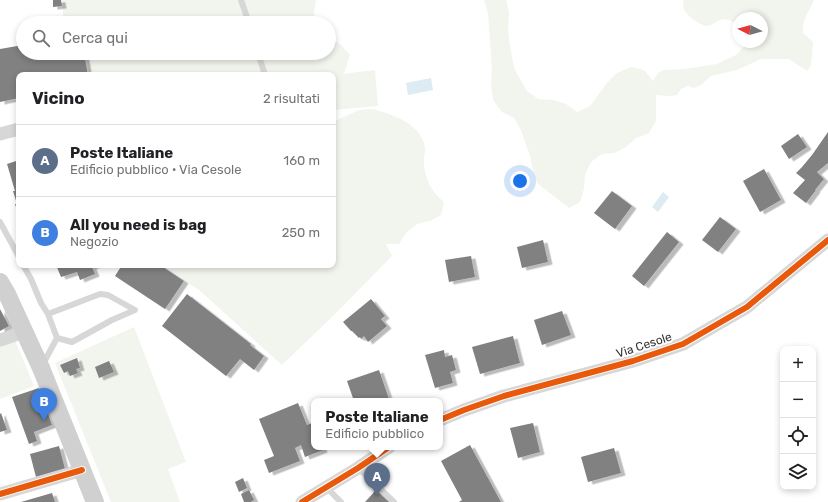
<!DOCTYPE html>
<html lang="it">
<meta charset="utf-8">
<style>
:root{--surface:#fff;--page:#f2f2f2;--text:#202124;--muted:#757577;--line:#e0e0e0;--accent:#1a73e8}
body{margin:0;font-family:Rubik,sans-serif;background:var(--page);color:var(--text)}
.controls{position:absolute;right:12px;bottom:12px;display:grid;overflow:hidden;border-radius:8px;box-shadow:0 2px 6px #0003}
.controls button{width:36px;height:36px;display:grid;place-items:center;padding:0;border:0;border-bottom:1px solid var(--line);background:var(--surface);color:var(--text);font:20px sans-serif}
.compass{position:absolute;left:732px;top:12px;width:36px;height:36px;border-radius:50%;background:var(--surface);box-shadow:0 2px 6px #0003;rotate:276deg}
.you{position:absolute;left:520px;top:181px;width:14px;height:14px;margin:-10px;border:3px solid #fff;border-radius:50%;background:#1a73e8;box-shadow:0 0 0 6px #1a73e833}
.badge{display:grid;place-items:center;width:26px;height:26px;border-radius:50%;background:var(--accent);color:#fff;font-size:13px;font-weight:700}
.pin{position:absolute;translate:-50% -33px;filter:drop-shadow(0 1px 2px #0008)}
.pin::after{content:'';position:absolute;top:21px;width:14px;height:12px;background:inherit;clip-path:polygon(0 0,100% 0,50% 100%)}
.popup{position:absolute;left:311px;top:398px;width:132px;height:52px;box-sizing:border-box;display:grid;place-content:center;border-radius:8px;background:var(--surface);filter:drop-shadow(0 1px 3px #0005);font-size:13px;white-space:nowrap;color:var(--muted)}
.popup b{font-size:15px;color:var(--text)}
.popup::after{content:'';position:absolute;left:50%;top:100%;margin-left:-8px;border:8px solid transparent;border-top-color:var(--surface)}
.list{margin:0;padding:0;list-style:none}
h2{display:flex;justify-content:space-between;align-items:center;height:52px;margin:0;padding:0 16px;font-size:17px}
h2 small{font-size:13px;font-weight:400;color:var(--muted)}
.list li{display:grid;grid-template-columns:26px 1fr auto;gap:12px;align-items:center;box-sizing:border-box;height:72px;padding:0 16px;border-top:1px solid var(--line)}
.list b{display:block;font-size:15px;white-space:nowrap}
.list p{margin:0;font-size:13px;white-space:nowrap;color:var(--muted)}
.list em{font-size:13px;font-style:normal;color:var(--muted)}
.icon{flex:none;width:22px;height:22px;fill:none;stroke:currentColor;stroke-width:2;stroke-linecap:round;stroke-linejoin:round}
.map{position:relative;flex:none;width:828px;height:502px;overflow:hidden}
.search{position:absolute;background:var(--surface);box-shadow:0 2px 6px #0003;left:16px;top:16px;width:320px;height:44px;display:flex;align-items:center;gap:10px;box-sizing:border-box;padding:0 14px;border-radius:22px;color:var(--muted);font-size:15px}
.panel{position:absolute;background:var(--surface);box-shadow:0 2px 6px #0003;left:16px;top:72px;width:320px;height:196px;border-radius:8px}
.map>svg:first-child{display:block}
</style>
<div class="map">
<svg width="828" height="502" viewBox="0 0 828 502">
<defs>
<filter id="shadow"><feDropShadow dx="4.5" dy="2.5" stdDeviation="0" flood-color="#0004"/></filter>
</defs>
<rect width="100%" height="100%" fill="#fff"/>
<g fill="#f1f5ed">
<path d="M62 0H316L314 13 317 23H64Z"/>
<path d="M484 0H506L509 12 508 27 509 40 514 68 520 79 527 91 538 99 553 100 566 104 577 112 590 106 607 83 617 73 631 67 644 70 653 81 658 73 664 70 684 69 717 64 736 55 746 45V42H762V18H738V25C733 21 724 17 718 21 714 23 711 26 706 26 700 25 686 15 684 9 683 6 683 3 684 0H814C809 13 802 17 803 33L813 42 811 65 807 71 789 59H761L737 70 711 76 701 85 694 88 688 86 681 89 677 95 670 96 656 95V121L649 133 636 138 626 147 614 153 602 154 591 162 585 175 584 189 580 202 569 208 537 183 533 170 530 156 521 130 514 118 502 112 493 100 491 84 492 70 488 13Z"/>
<path d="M329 37 341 45 350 55 344 73 342 74 375 70 378 106 333 110V75H89L85 53H329Z"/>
<path d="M373 109C392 114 421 124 425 147 426 151 423 157 424 162 424 172 428 185 435 193 437 196 441 199 444 202L441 215 430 221 417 224 406 233 399 244H386L392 256 334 315 282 365 199 290 160 265H333V122L359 110Z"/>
<path d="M134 327 186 462 168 469 180 502H111L55 363Z"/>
<path d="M14 338 34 386 0 399V343Z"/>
</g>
<g fill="#ddebf3">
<path d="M431 78 433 90 408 95 406 83Z"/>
<path d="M663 192 669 197 658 212 652 207Z"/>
</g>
<g fill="#818181" filter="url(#shadow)">
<path d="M53 0H61L62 6 53 7Z"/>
<path d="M23 45V53H84L88 75H19V98L0 102V49Z"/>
<path d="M828 132V163L817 172 824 179 815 190H816L806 203 793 193 805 180 796 173 802 167 812 155Z"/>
<path d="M798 134 807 147 789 159 781 146Z"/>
<path d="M19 160V216L15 204H17L13 191H15L7 164Z"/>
<path d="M764 169 781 200 760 212 743 181Z"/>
<path d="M612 191 632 206 615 229 594 213Z"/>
<path d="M720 217 736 229 718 252 702 240Z"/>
<path d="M667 232 679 242 644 286 632 276Z"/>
<path d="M543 240 548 262 522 268 517 247Z"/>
<path d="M471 256 475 277 449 282 445 260Z"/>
<path d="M56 265H96L92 267 95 274 80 280 77 272 61 277Z"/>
<path d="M122 265H160L184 281 165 309 115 276Z"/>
<path d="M187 294 251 344 250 345 264 356 254 370 240 359 226 376 162 326Z"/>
<path d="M371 299 385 316 381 319 387 326 368 342 364 336 361 339 360 337 359 338 352 331H351L343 322Z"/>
<path d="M0 309 9 326 0 331Z"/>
<path d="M562 311 571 335 542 345 534 320Z"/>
<path d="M513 336 520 363 480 374 472 347Z"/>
<path d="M444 350 445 357 452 355 456 370 450 372 453 383 435 388 425 355Z"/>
<path d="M77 358 80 368 76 369 78 373 70 376 68 371 64 373 60 365Z"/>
<path d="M109 361 114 372 99 378 95 367Z"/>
<path d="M379 370 389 399 381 401H354L347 381Z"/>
<path d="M39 388 52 425 34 432 37 441 29 444 12 397Z"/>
<path d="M298 403 307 425 312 423 314 428V447H322L323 450 305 457 301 445 295 448 300 461 269 473 264 460 274 456 259 419Z"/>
<path d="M1 413 7 430 0 432V414Z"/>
<path d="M533 423 540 452 518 458 510 428Z"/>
<path d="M470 445 501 502H459L462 500 441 461Z"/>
<path d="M59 446 65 469 36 477 30 454Z"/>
<path d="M614 448 621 473 588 482 581 457Z"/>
<path d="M243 478 247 488 239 492 235 482Z"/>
<path d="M249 490 254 500 251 502H244L241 494Z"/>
<path d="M376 490 389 502H365Z"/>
<path d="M52 493 55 502H21Z"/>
</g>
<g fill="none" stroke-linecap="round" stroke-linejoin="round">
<g stroke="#d7d7d7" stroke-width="6">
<path d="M241 0 249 23"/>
<path d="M258 53 265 75"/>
<path d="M0 222 19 257"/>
<path d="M23 265 31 279 41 303 48 314 57 338 43 364"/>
<path d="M48 314 100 294 108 295 135 310 112 320 72 342 57 338"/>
<path d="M358 468 394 502"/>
<path d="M326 487 341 502"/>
</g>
<g stroke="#d7d7d7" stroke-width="13">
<path d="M0 134 19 129"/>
<path d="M0 340 24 332"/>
<path d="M440 420 464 410 504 396 633 361 683 344 747 307 828 240"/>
<path d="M0 494 82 470"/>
<path d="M302 502 358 468 389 447"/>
</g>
<path stroke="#d0d0d0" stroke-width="18" d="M0 282 7 294 41 368 95 502"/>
<g stroke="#fff" stroke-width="8">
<g id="cycleway">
<path d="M440 420 464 410 504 396 633 361 683 344 747 307 828 240"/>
<path d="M0 494 82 470"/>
<path d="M302 502 358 468 389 447"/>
</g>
</g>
<use href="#cycleway" stroke="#e8590c" stroke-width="6"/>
</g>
<g text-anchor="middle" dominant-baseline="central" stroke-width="4" stroke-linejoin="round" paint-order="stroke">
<g font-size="12" fill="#333" stroke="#fff">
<text transform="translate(644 345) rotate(-18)">Via Cesole</text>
</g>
</g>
</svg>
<div class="controls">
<button>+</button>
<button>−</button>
<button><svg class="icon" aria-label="locate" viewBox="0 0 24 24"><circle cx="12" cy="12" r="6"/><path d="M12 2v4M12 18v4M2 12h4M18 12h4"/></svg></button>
<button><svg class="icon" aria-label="layers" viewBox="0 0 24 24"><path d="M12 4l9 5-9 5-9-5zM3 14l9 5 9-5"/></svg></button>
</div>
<svg class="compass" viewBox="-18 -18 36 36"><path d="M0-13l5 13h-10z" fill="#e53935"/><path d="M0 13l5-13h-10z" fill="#757577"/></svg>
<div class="you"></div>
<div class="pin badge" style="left:377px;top:496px;background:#5c6f8a">A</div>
<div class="popup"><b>Poste Italiane</b>Edificio pubblico</div>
<div class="pin badge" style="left:44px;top:421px;background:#3f7fe0">B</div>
<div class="search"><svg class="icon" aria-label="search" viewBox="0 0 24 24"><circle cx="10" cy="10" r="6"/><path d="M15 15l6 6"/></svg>Cerca qui</div>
<section class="panel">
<h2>Vicino<small>2 risultati</small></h2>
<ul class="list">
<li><span class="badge" style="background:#5c6f8a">A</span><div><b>Poste Italiane</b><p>Edificio pubblico · Via Cesole</p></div><em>160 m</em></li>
<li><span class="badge" style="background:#3f7fe0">B</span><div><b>All you need is bag</b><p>Negozio</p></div><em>250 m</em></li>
</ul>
</section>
</div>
